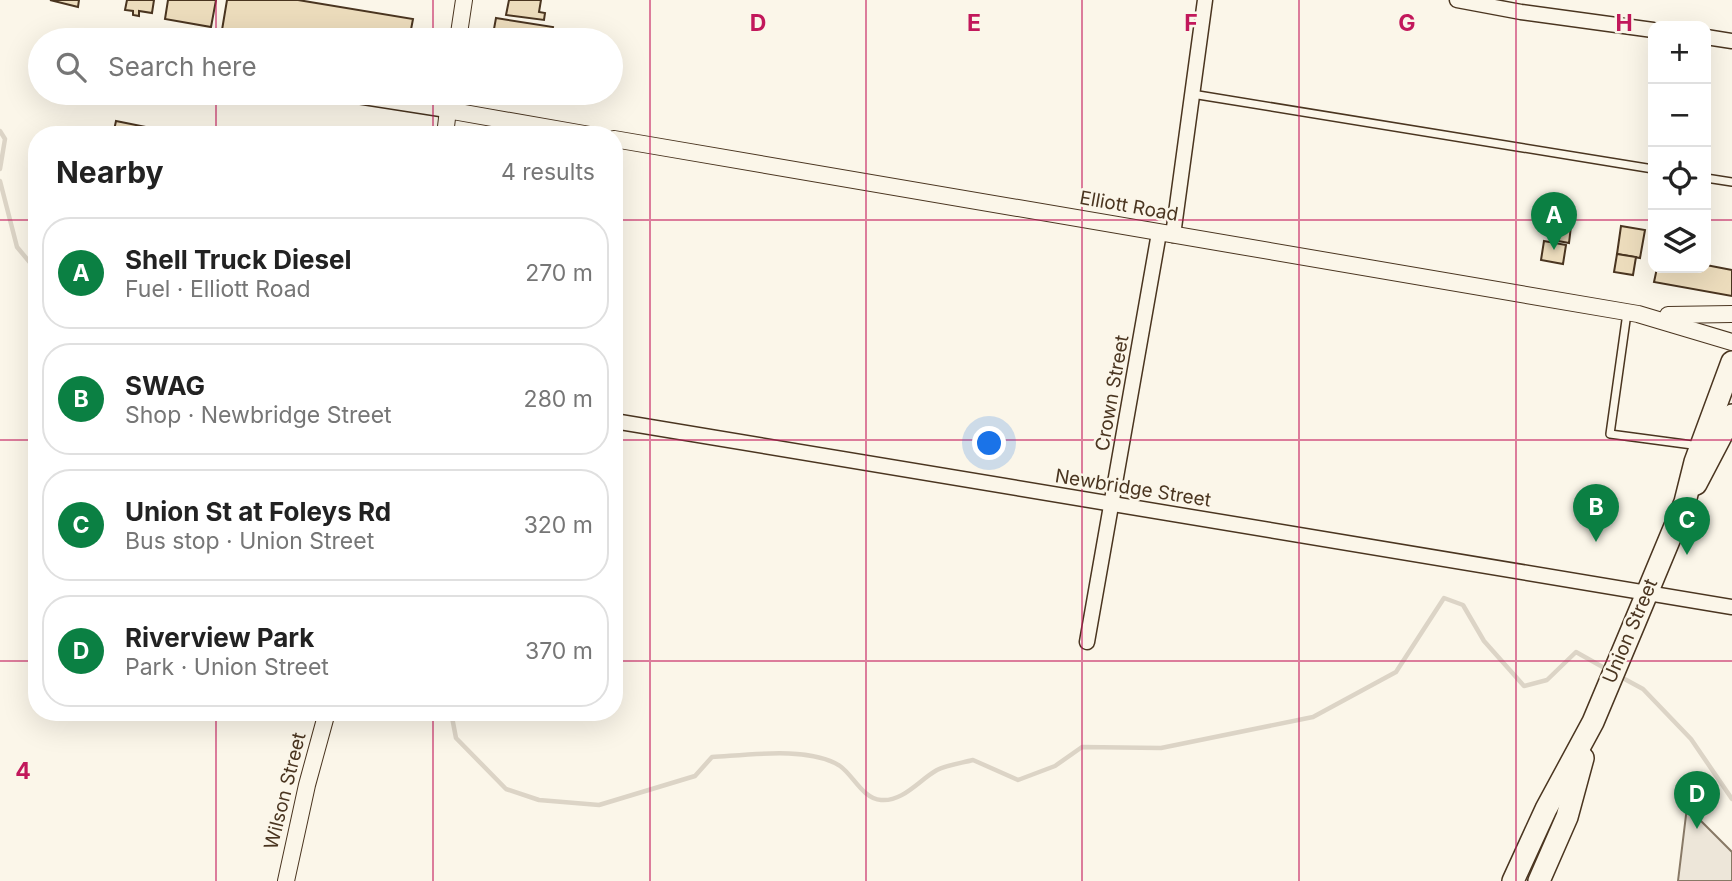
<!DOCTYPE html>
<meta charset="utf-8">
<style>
:root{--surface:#fff;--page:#f6f6f6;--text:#222;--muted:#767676;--line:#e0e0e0;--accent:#0b8043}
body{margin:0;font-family:Inter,sans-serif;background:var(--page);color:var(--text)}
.controls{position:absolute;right:21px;top:21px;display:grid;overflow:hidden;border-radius:14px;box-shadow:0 7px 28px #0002}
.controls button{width:63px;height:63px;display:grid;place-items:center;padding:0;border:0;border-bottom:2px solid var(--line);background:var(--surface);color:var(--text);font:35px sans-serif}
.you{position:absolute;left:990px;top:444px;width:24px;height:24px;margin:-18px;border:5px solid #fff;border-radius:50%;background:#1a73e8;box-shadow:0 0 0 10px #1a73e833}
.badge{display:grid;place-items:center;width:46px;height:46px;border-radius:50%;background:var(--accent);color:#fff;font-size:23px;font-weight:700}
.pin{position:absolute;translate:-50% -58px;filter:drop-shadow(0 2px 4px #0008)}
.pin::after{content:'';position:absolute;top:37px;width:24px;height:21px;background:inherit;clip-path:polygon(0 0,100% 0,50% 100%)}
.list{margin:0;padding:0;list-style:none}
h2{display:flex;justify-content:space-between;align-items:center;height:91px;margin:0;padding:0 28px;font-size:30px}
h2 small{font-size:23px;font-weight:400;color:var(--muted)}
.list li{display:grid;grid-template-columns:46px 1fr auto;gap:21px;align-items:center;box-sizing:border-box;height:112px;margin:0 14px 14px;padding:0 14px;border:2px solid var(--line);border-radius:28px}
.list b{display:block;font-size:26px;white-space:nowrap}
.list p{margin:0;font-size:23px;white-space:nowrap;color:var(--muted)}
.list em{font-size:23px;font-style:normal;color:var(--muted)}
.icon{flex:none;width:38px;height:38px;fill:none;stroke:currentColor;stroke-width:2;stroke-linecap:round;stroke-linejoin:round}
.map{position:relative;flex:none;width:1732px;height:881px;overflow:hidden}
.search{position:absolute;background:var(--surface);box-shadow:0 7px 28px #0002;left:28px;top:28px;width:595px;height:77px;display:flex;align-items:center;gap:18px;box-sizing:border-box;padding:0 24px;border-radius:38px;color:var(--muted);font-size:26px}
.panel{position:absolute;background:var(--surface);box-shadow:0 7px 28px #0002;left:28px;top:126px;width:595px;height:595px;border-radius:28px}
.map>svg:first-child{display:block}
</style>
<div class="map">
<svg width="1732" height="881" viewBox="0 0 1732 881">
<rect width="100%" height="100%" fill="#fbf6e9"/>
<path fill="#ede6d9" stroke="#887966" stroke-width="2" d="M1687 807 1732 852V881H1678Z"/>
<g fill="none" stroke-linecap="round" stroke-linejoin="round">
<g stroke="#dcd4c6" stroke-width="4.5">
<path d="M0 131 5 139 0 169"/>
<path d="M0 181 17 247 37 271"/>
<path d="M1619 676 1643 689 1691 739 1732 799"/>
<path d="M451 712 456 738 506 789 539 800 599 805 695 776 712 757C747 755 810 746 840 766 853 775 863 799 881 800 903 802 919 780 937 770 947 765 962 763 973 760L1018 780 1055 766 1082 747 1161 748 1313 717 1396 672 1444 598 1463 605 1484 641 1524 686 1547 680 1576 652 1608 670"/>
</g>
</g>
<g fill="#ecdcbc" stroke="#4a3520" stroke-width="2">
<path d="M50 0H79L78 7Z"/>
<path d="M127 0H154L152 13 139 11V16L133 15V11L125 10Z"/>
<path d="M168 0H216L211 27 165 19Z"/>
<path d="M227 0H298L413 19 409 40H282L222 30Z"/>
<path d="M509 0H541L539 12 545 13 544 20 506 15Z"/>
<path d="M496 18 553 27 551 40H492Z"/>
<path d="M116 121 146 127 144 135H113Z"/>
<path d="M1561 224 1571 226 1569 243 1558 241Z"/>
<path d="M1621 226 1645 230 1640 258 1617 254Z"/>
<path d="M1544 241 1566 245 1563 264 1541 260Z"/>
<path d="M1617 254 1636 257 1633 275 1614 272Z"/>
<path d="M1706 265 1732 270V296L1654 282 1657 268H1706Z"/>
</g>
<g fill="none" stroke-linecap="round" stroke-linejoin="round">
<g stroke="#4a3520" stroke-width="10">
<g id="service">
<path d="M1192 94 1653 169"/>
<path d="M1706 178 1732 182"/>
<path d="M1627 313 1610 434 1700 446"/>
</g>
</g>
<g stroke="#4a3520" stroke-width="17">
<g id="minor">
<path d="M1457 0 1521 12 1653 30"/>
<path d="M1706 37 1732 41"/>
<path d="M338 93 447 110"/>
<path d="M1173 235 1205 0"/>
<path d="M614 421 1732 607"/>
<path d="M1087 642 1159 233"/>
</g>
</g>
<g stroke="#4a3520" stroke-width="18">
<g id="tertiary">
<path d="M458 40 464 0"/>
<path d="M447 110 590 135"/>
<path d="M445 135 450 93"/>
<path d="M614 139 1638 314 1732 342"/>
<path d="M1668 315 1732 314"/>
<path d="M286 881 307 785 327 712"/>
</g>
</g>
<g stroke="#4a3520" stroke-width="24">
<g id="primary">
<path d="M1696 484 1732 415"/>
<path d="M1513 881 1546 809 1593 722 1635 622 1685 502 1695 462 1732 362"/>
<path d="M1539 881 1567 817 1583 758"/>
</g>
</g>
<use href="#service" stroke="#fbf6e9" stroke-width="7"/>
<use href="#minor" stroke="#fbf6e9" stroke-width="14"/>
<use href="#tertiary" stroke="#fbf6e9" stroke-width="16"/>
<use href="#primary" stroke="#fbf6e9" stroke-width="21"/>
</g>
<path fill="none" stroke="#c2185b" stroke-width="2" stroke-opacity="0.55" d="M216 0V40M433 0V40M650 0V881M866 0V881M1082 0V881M1299 0V881M1516 0V881M216 93V135M433 93V135M0 220H37M614 220H1653M1706 220H1732M0 440H37M614 440H1732M0 661H37M614 661H1732M216 712V881M433 712V881"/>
<g text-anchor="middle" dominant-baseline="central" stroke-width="5" stroke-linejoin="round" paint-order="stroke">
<g font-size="19" fill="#4a3520" stroke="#fbf6e9">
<text transform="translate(1129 206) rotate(10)">Elliott Road</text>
<text transform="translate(1112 393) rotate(-80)">Crown Street</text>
<text transform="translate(1133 488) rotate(9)">Newbridge Street</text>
<text transform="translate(1630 631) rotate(-67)">Union Street</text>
<text transform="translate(285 791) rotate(-76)">Wilson Street</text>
</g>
</g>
<g font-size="23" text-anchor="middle" font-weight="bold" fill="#c2185b" stroke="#fbf6e9" stroke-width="5" stroke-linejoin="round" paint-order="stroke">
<text x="758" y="31">D</text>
<text x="974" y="31">E</text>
<text x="1191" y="31">F</text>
<text x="1407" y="31">G</text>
<text x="1624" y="31">H</text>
<text x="23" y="779">4</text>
</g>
</svg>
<div class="controls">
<button>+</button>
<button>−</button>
<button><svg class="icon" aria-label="locate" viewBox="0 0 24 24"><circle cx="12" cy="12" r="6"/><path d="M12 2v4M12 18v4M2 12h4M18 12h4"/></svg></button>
<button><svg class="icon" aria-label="layers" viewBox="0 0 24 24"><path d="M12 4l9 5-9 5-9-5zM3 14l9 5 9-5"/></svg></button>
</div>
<div class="you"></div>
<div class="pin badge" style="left:1554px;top:250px">A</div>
<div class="pin badge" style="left:1596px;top:542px">B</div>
<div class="pin badge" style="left:1687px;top:555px">C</div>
<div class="pin badge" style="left:1697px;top:829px">D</div>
<div class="search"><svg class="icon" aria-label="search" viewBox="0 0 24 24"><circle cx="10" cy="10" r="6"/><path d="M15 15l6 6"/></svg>Search here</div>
<section class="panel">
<h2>Nearby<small>4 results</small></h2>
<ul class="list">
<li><span class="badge">A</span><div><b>Shell Truck Diesel</b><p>Fuel · Elliott Road</p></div><em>270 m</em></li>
<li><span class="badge">B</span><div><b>SWAG</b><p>Shop · Newbridge Street</p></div><em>280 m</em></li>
<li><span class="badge">C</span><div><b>Union St at Foleys Rd</b><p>Bus stop · Union Street</p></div><em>320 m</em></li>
<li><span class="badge">D</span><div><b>Riverview Park</b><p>Park · Union Street</p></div><em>370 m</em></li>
</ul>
</section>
</div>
